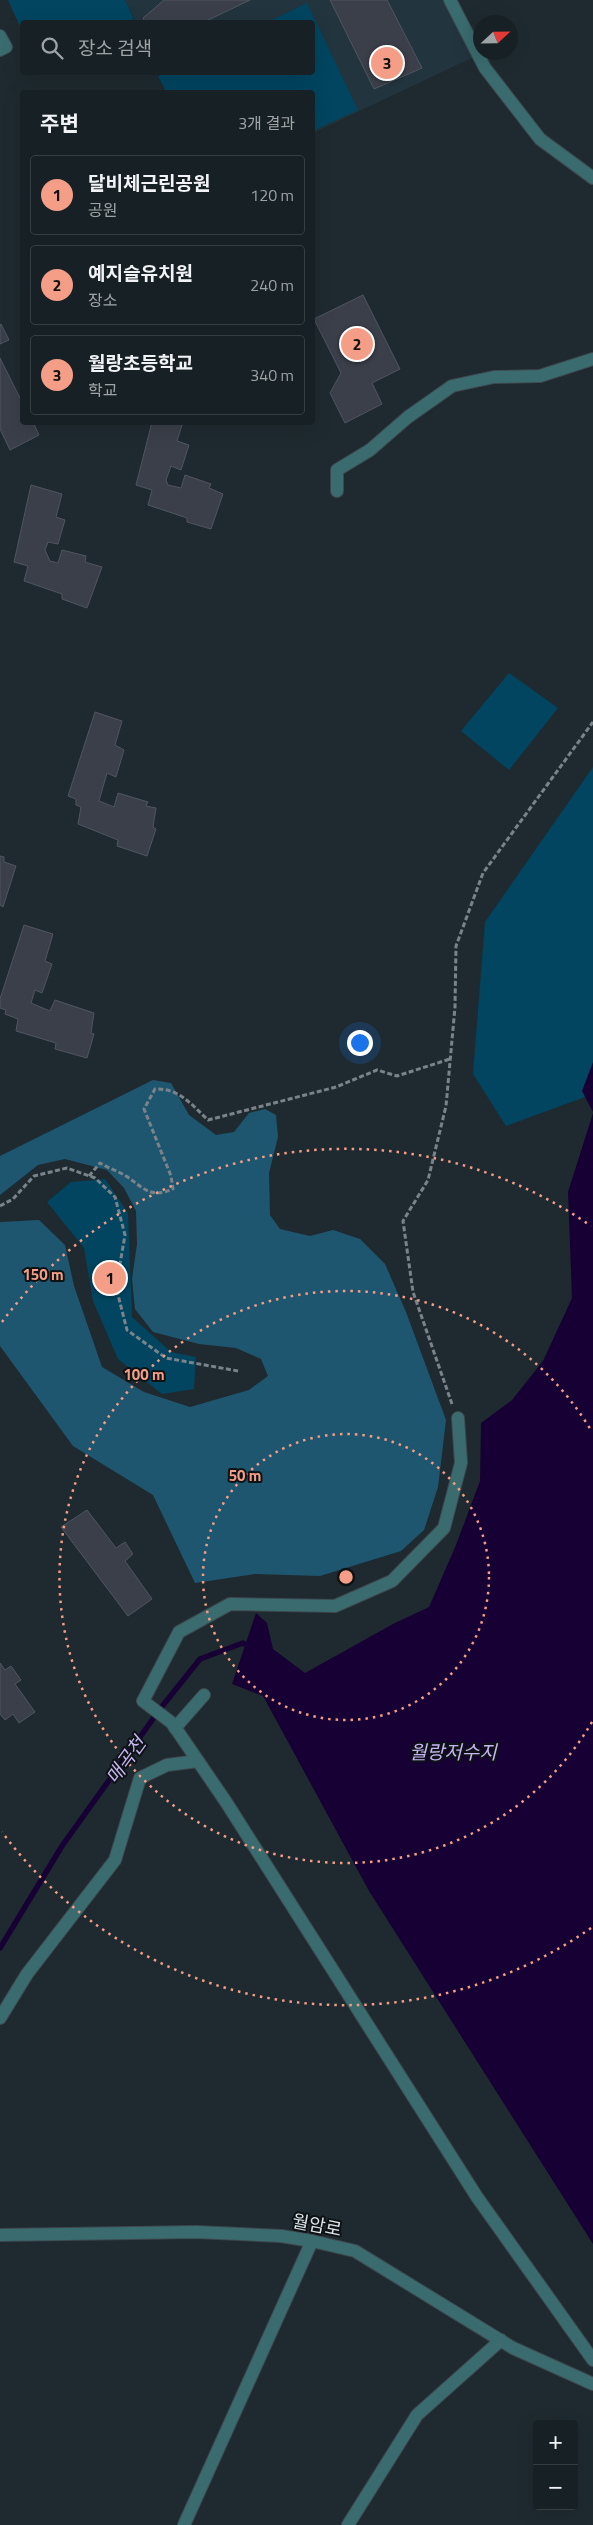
<!DOCTYPE html>
<html lang="ko">
<meta charset="utf-8">
<style>
:root{--surface:#172024;--page:#20282c;--text:#f1f3f6;--muted:#9ea3a6;--line:#363e41;--accent:#f49e87}
body{margin:0;font-family:"Titillium Web","Noto Sans KR",sans-serif;background:var(--page);color:var(--text)}
.controls{position:absolute;right:15px;bottom:15px;display:grid;overflow:hidden;border-radius:5px;box-shadow:0 5px 20px #0002}
.controls button{width:45px;height:45px;display:grid;place-items:center;padding:0;border:0;border-bottom:1px solid var(--line);background:var(--surface);color:var(--text);font:25px sans-serif}
.compass{position:absolute;left:473px;top:15px;width:45px;height:45px;border-radius:50%;background:var(--surface);box-shadow:0 5px 20px #0002;rotate:68deg}
.you{position:absolute;left:359px;top:1042px;width:18px;height:18px;margin:-12px;border:4px solid #fff;border-radius:50%;background:#1a73e8;box-shadow:0 0 0 8px #1a73e833}
.badge{display:grid;place-items:center;width:32px;height:32px;border-radius:50%;background:var(--accent);color:#111;font-size:16px;font-weight:700}
.pin{position:absolute;translate:-50% -50%;border:2px solid #fff;box-shadow:0 1px 5px #0006}
.list{margin:0;padding:0;list-style:none}
h2{display:flex;justify-content:space-between;align-items:center;height:65px;margin:0;padding:0 20px;font-size:21px}
h2 small{font-size:16px;font-weight:400;color:var(--muted)}
.list li{display:grid;grid-template-columns:32px 1fr auto;gap:15px;align-items:center;box-sizing:border-box;height:80px;margin:0 10px 10px;padding:0 10px;border:1px solid var(--line);border-radius:5px}
.list b{display:block;font-size:19px;white-space:nowrap}
.list p{margin:0;font-size:16px;white-space:nowrap;color:var(--muted)}
.list em{font-size:16px;font-style:normal;color:var(--muted)}
.icon{flex:none;width:28px;height:28px;fill:none;stroke:currentColor;stroke-width:2;stroke-linecap:round;stroke-linejoin:round}
.map{position:relative;flex:none;width:593px;height:2525px;overflow:hidden}
.search{position:absolute;background:var(--surface);box-shadow:0 5px 20px #0002;left:20px;top:20px;width:295px;height:55px;display:flex;align-items:center;gap:12px;box-sizing:border-box;padding:0 18px;border-radius:5px;color:var(--muted);font-size:19px}
.panel{position:absolute;background:var(--surface);box-shadow:0 5px 20px #0002;left:20px;top:90px;width:295px;height:335px;border-radius:5px}
.map>svg:first-child{display:block}
</style>
<div class="map">
<svg width="593" height="2525" viewBox="0 0 593 2525">
<rect width="100%" height="100%" fill="#1f2a30"/>
<path fill="#22343e" d="M125 0H451L480 54 313 133 312 92H170L160 73 312 72V22H136Z"/>
<g fill="#014560">
<path d="M8 0H125L134 19 126 22H22V31Z"/>
<path d="M307 3 358 110 313 131 312 92H166L158 76 166 73 312 72V22H268Z"/>
<path d="M509 673 558 708 509 770 461 731Z"/>
<path d="M593 767V1075L585 1097 506 1126 473 1074 485 922Z"/>
<path d="M105 1179 128 1213 132 1317 171 1352 196 1357 194 1389 162 1394 118 1359 93 1301 84 1248 47 1202 71 1182Z"/>
</g>
<path fill="#1e5670" d="M153 1080 171 1083 189 1115 216 1135 234 1132 249 1113 265 1109 276 1115 278 1137 269 1173 270 1215 280 1229 310 1236 333 1230 360 1239 385 1264 406 1312 446 1420 438 1487 424 1530 401 1551 320 1576 255 1574 195 1583 153 1495 73 1446 0 1346V1222L39 1220 65 1245 74 1286 102 1367 144 1392 190 1407 249 1390 268 1376 261 1359 236 1348 199 1344 153 1332 135 1309 132 1279 137 1244 136 1211 124 1188 107 1170 65 1159 38 1165 0 1195V1156Z"/>
<g fill="#170033">
<path d="M593 1062V1112L582 1091Z"/>
<path d="M593 1113V2244L369 1891 263 1696 232 1684 256 1613 267 1623 273 1649 305 1673 393 1624 429 1607 456 1545 480 1481 481 1423 512 1400 543 1361 572 1298 568 1192Z"/>
</g>
<g fill="none" stroke-linecap="round" stroke-linejoin="round">
<path stroke="#170033" stroke-width="5.5" d="M0 1948 62 1846 160 1709 200 1659 243 1643 251 1648"/>
</g>
<g fill="#3a3f49" stroke="#505561">
<path d="M164 0H250L204 22H145L143 18Z"/>
<path d="M330 0H387L422 68 374 89Z"/>
<path d="M363 295 400 369 372 383 382 404 345 423 330 393 341 373 314 319Z"/>
<path d="M1 324 9 340 0 344V325Z"/>
<path d="M0 358 20 398 22 396V422H33L39 435 10 450 0 429Z"/>
<path d="M152 422H183L177 441 189 445 181 470 171 466 166 480 168 485 181 488 185 475 211 484 209 488 223 494 211 529 187 522V518L148 505 152 490 136 485Z"/>
<path d="M31 485 62 494 56 517 65 520 58 544 48 542 45 550 50 561 58 563 62 550 86 556 85 562 102 567 87 608 62 599V594L24 581 28 566 14 562Z"/>
<path d="M95 712 122 721 115 745 124 750 116 777 107 773 99 801 114 807 118 793 148 802 146 806 156 808 153 827 156 829 147 856 117 846 118 840 78 824 81 807 76 805V799L68 796Z"/>
<path d="M0 856 4 857V862L16 866 3 907 0 905Z"/>
<path d="M24 925 53 934 45 961 52 964 42 993 35 990 31 1003 50 1011 55 1000 94 1013 91 1033 94 1034 87 1058 55 1049 56 1043 16 1031 18 1019 5 1014 6 1010 0 1008V999Z"/>
<path d="M87 1510 116 1548 125 1542 133 1554 125 1561 152 1599 128 1616 61 1527Z"/>
<path d="M0 1663 5 1670 11 1666 21 1680 15 1684 35 1712 19 1723 13 1714 5 1720 0 1714Z"/>
</g>
<g fill="none" stroke-linecap="round" stroke-linejoin="round">
<g stroke="#3d484e" stroke-width="14">
<g id="minor">
<path d="M450 0 485 68 540 139 593 178"/>
<path d="M0 36 6 47 0 50"/>
<path d="M337 491V470L370 450 408 417 452 386 494 377 540 376 593 359"/>
<path d="M458 1418 461 1463 444 1528 392 1581 335 1606 230 1604 179 1632 143 1701 172 1723 226 1802 477 2197 593 2360"/>
<path d="M175 1728 204 1695"/>
<path d="M0 2018 27 1974 115 1860 140 1778 167 1765 198 1761"/>
<path d="M0 2235 196 2232 281 2236 312 2241 355 2251 513 2348 593 2384"/>
<path d="M184 2525 312 2241"/>
<path d="M348 2525 417 2415 501 2340"/>
</g>
</g>
<g stroke="#7a8389" stroke-width="3" stroke-dasharray="5 2.5" stroke-linecap="butt">
<path d="M89 1176 100 1163C108 1168 118 1171 126 1176 144 1188 150 1199 173 1189L171 1176 144 1109 155 1089C179 1088 192 1105 208 1120L336 1087 377 1070 397 1076 450 1059"/>
<path d="M0 1206 13 1199 34 1176 67 1168 95 1178 115 1197 125 1235 116 1287 127 1330 166 1358 238 1371"/>
<path d="M452 1404 413 1292 403 1221 428 1180 446 1106 455 1007 456 946 483 873 593 722"/>
</g>
<use href="#minor" stroke="#3a6c6f" stroke-width="12"/>
</g>
<g fill="none" stroke="#f49e87" stroke-width="2.5" stroke-dasharray="2.5 5">
<circle cx="346" cy="1577" r="143"/>
<path d="M592 1722A286 286 0 1 1 592 1432"/>
<path d="M591 1928A428 428 0 0 1 2 1832M2 1322A428 428 0 0 1 591 1226"/>
</g>
<g text-anchor="middle" dominant-baseline="central" stroke-width="4" stroke-linejoin="round" paint-order="stroke">
<g font-size="18" fill="#dde4e9" stroke="#0d1215">
<text transform="translate(317 2225) rotate(11)">월암로</text>
</g>
<g font-size="19" font-style="italic" fill="#c7b4f3" stroke="#0d1215">
<text x="453" y="1751">월랑저수지</text>
<text transform="translate(125 1760) rotate(-54)">매곡천</text>
</g>
</g>
<circle cx="346" cy="1577" r="8" fill="#f49e87" stroke="#0d1215" stroke-width="2.5"/>
<g font-size="15" text-anchor="middle" font-weight="bold" fill="#f49e87" stroke="#0d1215" stroke-width="4" stroke-linejoin="round" paint-order="stroke">
<text x="43" y="1280">150 m</text>
<text x="144" y="1380">100 m</text>
<text x="245" y="1481">50 m</text>
</g>
</svg>
<div class="controls">
<button>+</button>
<button>−</button>
</div>
<svg class="compass" viewBox="-18 -18 36 36"><path d="M0-13l5 13h-10z" fill="#e53935"/><path d="M0 13l5-13h-10z" fill="#9ea3a6"/></svg>
<div class="you"></div>
<div class="pin badge" style="left:110px;top:1278px">1</div>
<div class="pin badge" style="left:357px;top:344px">2</div>
<div class="pin badge" style="left:387px;top:63px">3</div>
<div class="search"><svg class="icon" aria-label="search" viewBox="0 0 24 24"><circle cx="10" cy="10" r="6"/><path d="M15 15l6 6"/></svg>장소 검색</div>
<section class="panel">
<h2>주변<small>3개 결과</small></h2>
<ul class="list">
<li><span class="badge">1</span><div><b>달비체근린공원</b><p>공원</p></div><em>120 m</em></li>
<li><span class="badge">2</span><div><b>예지슬유치원</b><p>장소</p></div><em>240 m</em></li>
<li><span class="badge">3</span><div><b>월랑초등학교</b><p>학교</p></div><em>340 m</em></li>
</ul>
</section>
</div>
